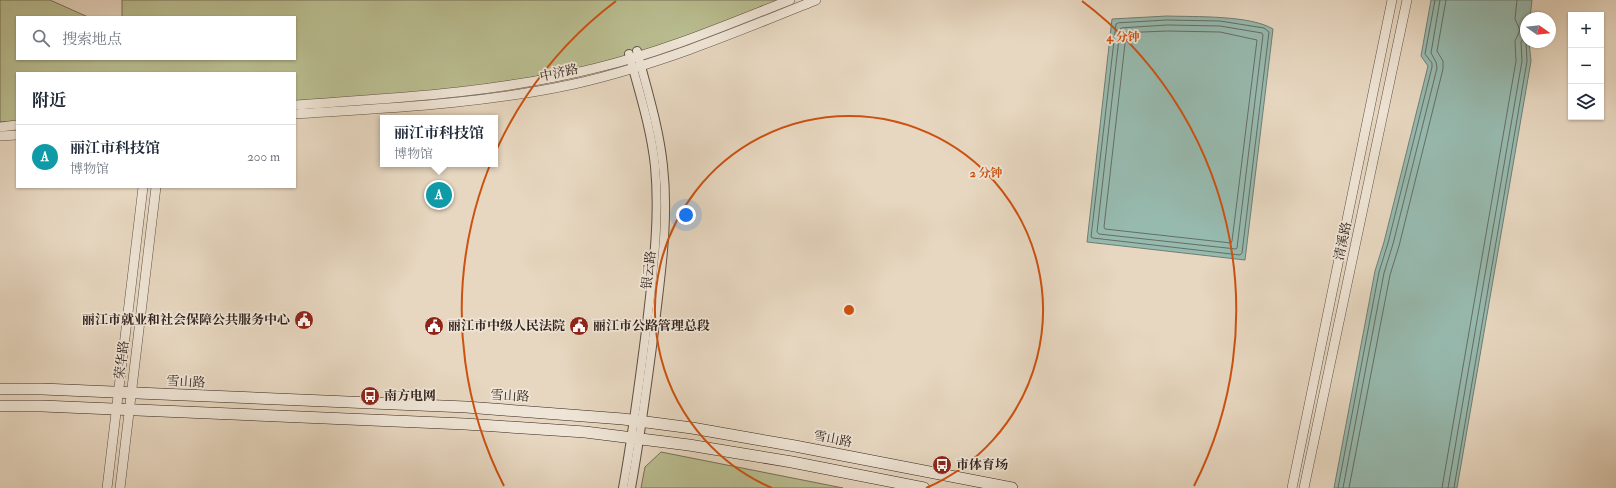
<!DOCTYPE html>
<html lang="zh">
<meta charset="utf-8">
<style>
:root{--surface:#fff;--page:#f2f2f3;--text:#1f2937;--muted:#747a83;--line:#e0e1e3;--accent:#0f766e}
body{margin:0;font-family:"IM FELL Double Pica","Noto Serif SC",serif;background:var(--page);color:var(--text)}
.controls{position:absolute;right:12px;top:12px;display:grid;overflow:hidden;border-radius:0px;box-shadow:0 1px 3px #0004}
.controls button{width:36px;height:36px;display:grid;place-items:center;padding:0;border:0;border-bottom:1px solid var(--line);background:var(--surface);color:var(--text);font:20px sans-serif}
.compass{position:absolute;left:1520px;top:12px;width:36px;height:36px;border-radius:50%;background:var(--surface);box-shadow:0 1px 3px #0004;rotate:104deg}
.you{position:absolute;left:686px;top:215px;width:14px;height:14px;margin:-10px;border:3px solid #fff;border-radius:50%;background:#1a73e8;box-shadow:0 0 0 6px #1a73e833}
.badge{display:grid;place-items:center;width:26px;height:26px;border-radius:50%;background:var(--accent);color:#fff;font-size:13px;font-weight:700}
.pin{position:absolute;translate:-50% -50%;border:2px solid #fff;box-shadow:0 1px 4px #0006}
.popup{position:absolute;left:380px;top:115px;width:118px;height:52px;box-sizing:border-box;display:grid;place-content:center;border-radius:0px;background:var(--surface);filter:drop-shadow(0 1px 3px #0005);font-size:13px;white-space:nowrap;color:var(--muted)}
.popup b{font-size:15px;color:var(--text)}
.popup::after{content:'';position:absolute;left:50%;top:100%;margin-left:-8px;border:8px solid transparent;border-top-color:var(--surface)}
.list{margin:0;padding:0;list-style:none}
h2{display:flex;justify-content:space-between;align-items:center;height:52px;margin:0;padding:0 16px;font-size:17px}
h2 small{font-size:13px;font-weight:400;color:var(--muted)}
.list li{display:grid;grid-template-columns:26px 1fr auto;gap:12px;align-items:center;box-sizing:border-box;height:64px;padding:0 16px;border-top:1px solid var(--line)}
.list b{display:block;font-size:15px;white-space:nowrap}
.list p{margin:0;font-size:13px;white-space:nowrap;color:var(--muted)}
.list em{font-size:13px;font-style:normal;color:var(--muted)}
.icon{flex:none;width:22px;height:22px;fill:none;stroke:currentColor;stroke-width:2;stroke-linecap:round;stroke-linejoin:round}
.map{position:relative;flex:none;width:1616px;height:488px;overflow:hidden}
.search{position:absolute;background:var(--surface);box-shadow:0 1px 3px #0004;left:16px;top:16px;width:280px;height:44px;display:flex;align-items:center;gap:10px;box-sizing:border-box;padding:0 14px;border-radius:0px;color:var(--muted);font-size:15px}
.panel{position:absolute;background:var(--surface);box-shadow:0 1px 3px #0004;left:16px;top:72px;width:280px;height:116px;border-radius:0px}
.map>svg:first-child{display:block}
</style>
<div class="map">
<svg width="1616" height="488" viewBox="0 0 1616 488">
<rect width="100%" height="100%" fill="#e7d7c0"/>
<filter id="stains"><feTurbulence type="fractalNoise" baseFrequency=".005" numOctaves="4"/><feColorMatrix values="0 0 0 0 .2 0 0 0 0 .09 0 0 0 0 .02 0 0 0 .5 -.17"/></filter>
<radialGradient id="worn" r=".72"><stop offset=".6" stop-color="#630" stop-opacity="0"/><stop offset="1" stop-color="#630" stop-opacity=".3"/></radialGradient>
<g fill="#b9bd90" stroke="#767057">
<path d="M0 0H50L88 17H17V59H295V17H122V0H782L691 35 614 60 553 74 452 90 295 101V73H17V121L0 122Z"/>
<path d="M661 452 843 488H641L645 467Z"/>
</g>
<g fill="#97baaf" stroke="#6f7e75">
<path d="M1431 0H1532L1530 18H1526V42H1529L1531 61 1457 488H1334L1375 271 1384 242 1428 66 1421 56Z"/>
<path d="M1167 16C1195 17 1250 15 1273 29L1245 260 1087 242 1112 19Z"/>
</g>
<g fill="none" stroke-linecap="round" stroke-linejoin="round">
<g stroke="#646e66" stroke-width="1">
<path d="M1167 20 1220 21 1264 28 1269 32 1242 253 1240 255 1093 238 1091 237 1116 24 1118 23Z"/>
<path d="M1168 25 1220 26 1262 33 1263 35 1237 248 1236 249 1099 234 1097 232 1120 29 1122 28Z"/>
<path d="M1168 31 1220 32 1257 40 1232 241 1231 243 1105 229 1104 227 1126 35 1127 33Z"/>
<path d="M1338 488 1379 272 1388 243 1432 67V63L1425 54 1435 0"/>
<path d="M1343 488 1384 273 1393 244 1437 68 1436 62 1431 53 1440 0"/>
<path d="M1349 488 1390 275 1399 246 1443 69V61L1437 51 1446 0"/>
<path d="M1442 488 1516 61 1515 41 1520 30 1515 19 1517 0"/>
<path d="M1448 488 1522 61 1521 42 1526 34"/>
<path d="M1454 488 1527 61 1526 41"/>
</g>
<g stroke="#5f5046" stroke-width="10">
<g id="minor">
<path d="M623 488C633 433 640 378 647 323 653 271 660 219 655 166 651 128 639 91 629 54"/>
<path d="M631 488C641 433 648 378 655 323 661 271 669 219 663 166 659 127 647 90 637 51"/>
</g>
</g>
<g stroke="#5f5046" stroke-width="10">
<g id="tertiary">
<path d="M295 105C396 98 497 93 596 68 663 52 726 25 790 0"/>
<path d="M295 114C388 108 482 104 574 84 658 65 737 32 816 0"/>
<path d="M0 127 17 125"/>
<path d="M0 136 17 135"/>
<path d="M107 488 143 187"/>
<path d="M120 488 156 187"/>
<path d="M1292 488 1392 0"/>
<path d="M1304 488 1407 0"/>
</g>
</g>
<g stroke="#32231e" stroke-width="12">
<g id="secondary">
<path d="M0 389H42L466 407 623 419 692 428 795 446 1012 488"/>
<path d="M0 406H42L465 424 585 432 689 445 792 462 924 488"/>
</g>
</g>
<use href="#minor" stroke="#efe5d6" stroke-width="8"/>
<use href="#tertiary" stroke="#efe5d6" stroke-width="9"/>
<use href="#secondary" stroke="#efe5d6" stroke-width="11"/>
</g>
<g fill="none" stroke="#cd510f" stroke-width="2">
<path d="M772 488A194 194 0 1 1 926 488"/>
<path d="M504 486A387 387 0 0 1 616 1M1082 1A387 387 0 0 1 1194 486"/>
</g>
<defs>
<g id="civic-disc" transform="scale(1)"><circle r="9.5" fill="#8f2418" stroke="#efe5d6"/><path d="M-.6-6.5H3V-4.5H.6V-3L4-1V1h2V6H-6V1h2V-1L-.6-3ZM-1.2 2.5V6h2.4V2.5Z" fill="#fff"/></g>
<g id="bus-disc" transform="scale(1)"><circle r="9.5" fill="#8f2418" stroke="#efe5d6"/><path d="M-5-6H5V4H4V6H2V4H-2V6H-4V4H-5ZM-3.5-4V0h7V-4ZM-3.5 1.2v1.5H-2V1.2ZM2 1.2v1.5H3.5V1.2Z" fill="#fff"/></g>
</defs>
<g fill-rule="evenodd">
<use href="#civic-disc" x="304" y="320"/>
<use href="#civic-disc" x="434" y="326"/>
<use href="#civic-disc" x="579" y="326"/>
<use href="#bus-disc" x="370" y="396"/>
<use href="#bus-disc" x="942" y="465"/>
</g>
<g text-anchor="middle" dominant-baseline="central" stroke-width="3.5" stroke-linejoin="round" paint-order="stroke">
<g font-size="13" fill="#32231e" stroke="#efe5d6">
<text transform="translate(559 73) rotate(-12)">中济路</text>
<text transform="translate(1343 241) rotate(-78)">清溪路</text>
<text transform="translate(649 270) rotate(-83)">银云路</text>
<text transform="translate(122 360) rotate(-83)">荣华路</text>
<text transform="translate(186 382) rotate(3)">雪山路</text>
<text transform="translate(510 396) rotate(3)">雪山路</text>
<text transform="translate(833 439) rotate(11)">雪山路</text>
</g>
<g font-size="13" font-weight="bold" fill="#32231e" stroke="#efe5d6" text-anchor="start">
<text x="290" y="320" text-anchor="end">丽江市就业和社会保障公共服务中心</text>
<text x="448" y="326">丽江市中级人民法院</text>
<text x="593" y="326">丽江市公路管理总段</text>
<text x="384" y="396">南方电网</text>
<text x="956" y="465">市体育场</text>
</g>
</g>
<circle cx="849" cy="310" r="6" fill="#cd510f" stroke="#efe5d6" stroke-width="2"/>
<g font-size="12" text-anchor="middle" font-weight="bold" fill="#cd510f" stroke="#efe5d6" stroke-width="3.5" stroke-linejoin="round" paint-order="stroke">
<text x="1123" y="41">4 分钟</text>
<text x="986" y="177">2 分钟</text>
</g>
<rect width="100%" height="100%" filter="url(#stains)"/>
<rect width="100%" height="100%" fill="url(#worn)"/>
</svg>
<div class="controls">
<button>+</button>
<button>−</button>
<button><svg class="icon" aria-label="layers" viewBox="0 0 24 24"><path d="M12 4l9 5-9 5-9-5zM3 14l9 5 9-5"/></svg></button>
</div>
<svg class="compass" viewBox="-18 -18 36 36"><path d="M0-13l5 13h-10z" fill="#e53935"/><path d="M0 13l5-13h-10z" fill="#747a83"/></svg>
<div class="you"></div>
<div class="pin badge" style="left:439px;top:195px;background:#0f9aa8">A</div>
<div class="popup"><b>丽江市科技馆</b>博物馆</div>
<div class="search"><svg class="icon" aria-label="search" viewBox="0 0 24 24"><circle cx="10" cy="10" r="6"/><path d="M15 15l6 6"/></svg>搜索地点</div>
<section class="panel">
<h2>附近<small></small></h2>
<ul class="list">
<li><span class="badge" style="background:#0f9aa8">A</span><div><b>丽江市科技馆</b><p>博物馆</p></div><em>200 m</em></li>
</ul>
</section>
</div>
